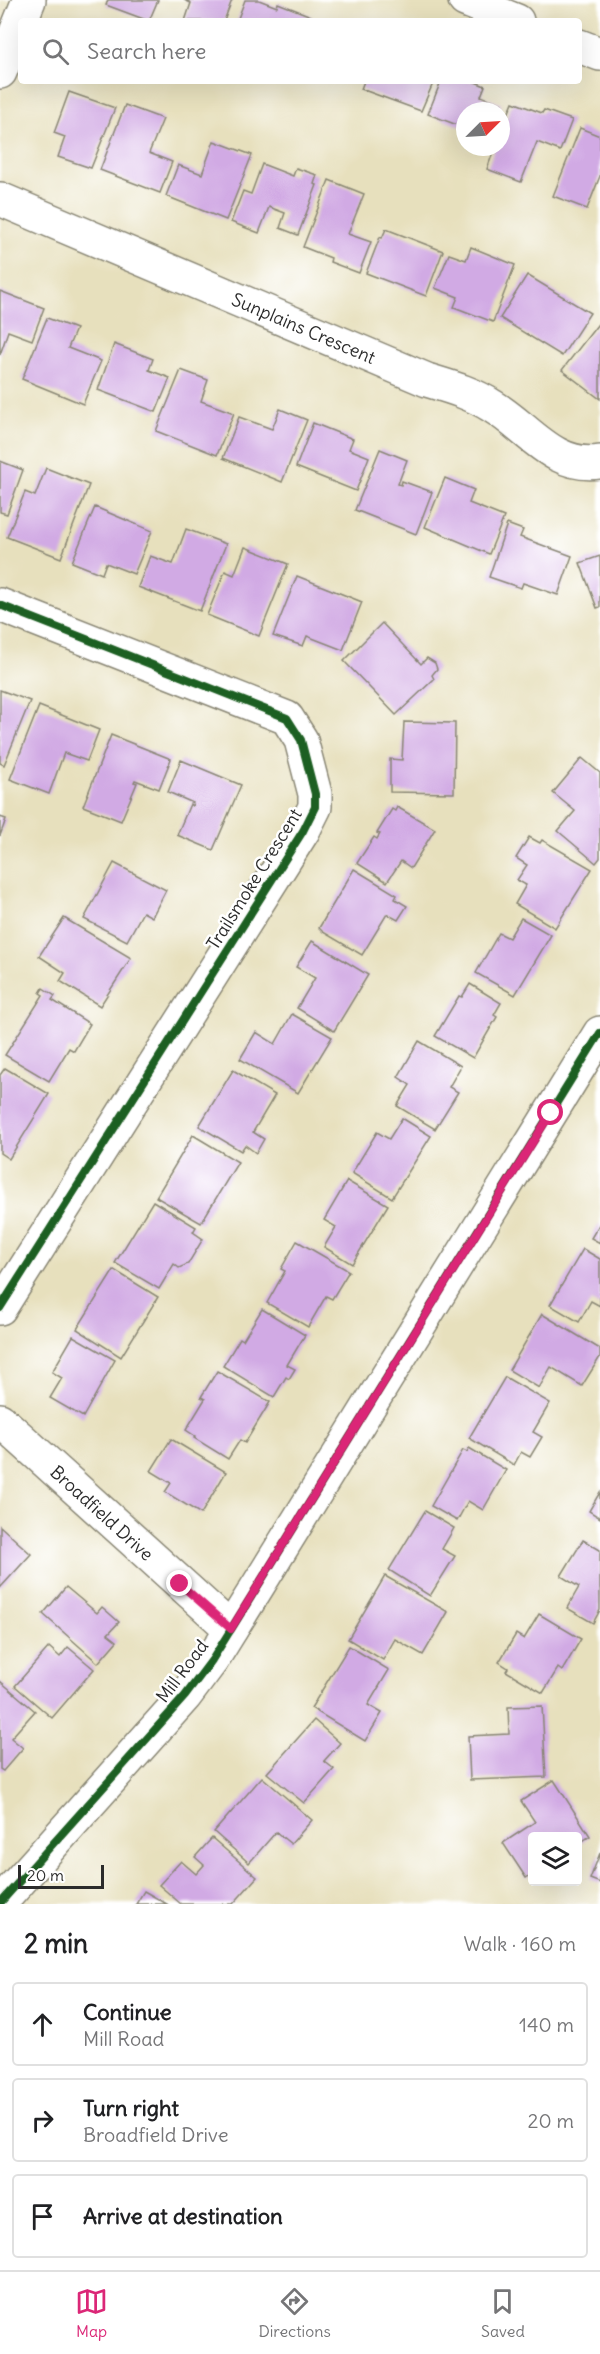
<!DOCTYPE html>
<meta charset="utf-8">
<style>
:root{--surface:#fff;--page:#f2f2f2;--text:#202124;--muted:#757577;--line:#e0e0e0;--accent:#db2777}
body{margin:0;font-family:Delius,sans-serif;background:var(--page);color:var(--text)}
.controls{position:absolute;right:18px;bottom:18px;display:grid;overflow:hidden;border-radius:6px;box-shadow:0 6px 24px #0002}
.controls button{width:54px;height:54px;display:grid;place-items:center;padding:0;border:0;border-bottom:2px solid var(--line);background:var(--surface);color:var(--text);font:30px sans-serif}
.compass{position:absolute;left:456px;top:102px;width:54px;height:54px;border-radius:50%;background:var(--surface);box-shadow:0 6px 24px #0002;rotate:66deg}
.scale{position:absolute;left:18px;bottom:15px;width:86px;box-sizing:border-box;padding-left:6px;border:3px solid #2b2b2b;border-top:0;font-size:16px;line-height:21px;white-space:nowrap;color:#2b2b2b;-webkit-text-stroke:4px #fff;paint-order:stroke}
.stop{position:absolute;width:18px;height:18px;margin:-14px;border:4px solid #db2777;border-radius:50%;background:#fff}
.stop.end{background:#db2777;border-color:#fff;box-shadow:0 2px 6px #0008}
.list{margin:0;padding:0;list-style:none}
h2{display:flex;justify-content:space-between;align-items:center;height:78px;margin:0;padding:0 24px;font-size:26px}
h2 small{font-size:20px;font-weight:400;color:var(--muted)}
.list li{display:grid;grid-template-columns:39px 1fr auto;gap:18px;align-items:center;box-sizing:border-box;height:84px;margin:0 12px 12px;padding:0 12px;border:2px solid var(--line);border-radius:6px}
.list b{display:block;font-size:22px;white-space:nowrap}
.list p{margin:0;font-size:20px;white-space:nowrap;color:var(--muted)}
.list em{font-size:20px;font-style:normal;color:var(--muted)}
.icon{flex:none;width:33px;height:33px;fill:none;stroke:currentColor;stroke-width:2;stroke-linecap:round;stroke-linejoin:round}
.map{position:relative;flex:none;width:600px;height:1904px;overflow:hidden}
.search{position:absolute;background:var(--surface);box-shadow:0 6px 24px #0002;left:18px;right:18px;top:18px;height:66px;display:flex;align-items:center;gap:15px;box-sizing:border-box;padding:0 21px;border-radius:6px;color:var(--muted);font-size:22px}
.sheet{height:366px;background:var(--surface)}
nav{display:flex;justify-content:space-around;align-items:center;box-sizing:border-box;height:84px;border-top:2px solid var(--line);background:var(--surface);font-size:16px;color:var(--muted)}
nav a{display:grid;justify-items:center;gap:3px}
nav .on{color:var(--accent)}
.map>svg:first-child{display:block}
</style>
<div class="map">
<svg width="600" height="1904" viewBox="0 0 600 1904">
<rect width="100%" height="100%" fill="#fff"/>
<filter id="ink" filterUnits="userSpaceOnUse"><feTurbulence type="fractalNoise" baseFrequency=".0167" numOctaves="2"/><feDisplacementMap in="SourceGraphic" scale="12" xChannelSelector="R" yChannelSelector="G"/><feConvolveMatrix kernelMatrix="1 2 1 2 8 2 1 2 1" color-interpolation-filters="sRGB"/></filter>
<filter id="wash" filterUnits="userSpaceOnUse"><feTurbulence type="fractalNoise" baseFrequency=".008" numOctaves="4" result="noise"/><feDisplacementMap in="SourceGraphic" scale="24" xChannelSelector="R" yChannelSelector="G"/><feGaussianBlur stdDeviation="1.35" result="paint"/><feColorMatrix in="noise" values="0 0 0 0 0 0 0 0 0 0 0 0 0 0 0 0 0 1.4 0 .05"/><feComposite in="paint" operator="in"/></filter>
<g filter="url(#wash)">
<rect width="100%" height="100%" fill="#e7e0bd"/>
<g id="blocks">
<g fill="#d1aae4">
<path d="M108 0H158L149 21 106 5Z"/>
<path d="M184 0H232L224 21H185L191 3Z"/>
<path d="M245 0H259L277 7 278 3 311 16 309 21H237Z"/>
<path d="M364 81H434L421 111 361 89Z"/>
<path d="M441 81H473L485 86 481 96 501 104 499 111H465V128L428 114Z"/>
<path d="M69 92 115 108 91 168 58 157 65 137 54 133Z"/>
<path d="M513 102 542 113 544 110 572 120 560 151 537 142 521 182 487 169 495 147H501V132Z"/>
<path d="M125 105 163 119 149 153 172 162 160 193 100 170Z"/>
<path d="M580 128 600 136V176L587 209 553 196Z"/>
<path d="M214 141 252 155 226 220 166 196 178 165 202 174Z"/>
<path d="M262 164 293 176 296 168 317 175 314 184 317 185 298 235 280 228 285 213 269 207 259 233 231 222 243 191 251 194Z"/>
<path d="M329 180 364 194 348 234 371 242 359 273 330 262 331 258 303 247Z"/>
<path d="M386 229 443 251 426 296 366 273 380 237 382 238Z"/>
<path d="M471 247 515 265 493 322 454 307 458 297 435 288 449 254 466 260Z"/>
<path d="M527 275 590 313 562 356 500 318Z"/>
<path d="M0 291 44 308 32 340 8 331 0 355Z"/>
<path d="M47 318 76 329 68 348 101 361 83 404 22 379Z"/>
<path d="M598 324 600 326V399L562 370Z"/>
<path d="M114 344 153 359 149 370 170 378 156 412 98 390Z"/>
<path d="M181 370 208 380 201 401 234 413 217 455 156 431Z"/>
<path d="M280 409 307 420 282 482 223 458 239 417 272 429Z"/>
<path d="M313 423 353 439 349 449 369 457 356 491 296 467Z"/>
<path d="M380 449 407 460 398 484 401 485 402 481 432 492 416 534 355 510Z"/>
<path d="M0 461 23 470 7 514 0 512Z"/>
<path d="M46 468 89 485 61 558 7 537 25 492 35 496Z"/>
<path d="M445 478 474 490 469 503 504 517 489 554 425 527Z"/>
<path d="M95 507 152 531 134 574 106 563 102 574 72 562Z"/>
<path d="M507 524 523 530 520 537 572 556 558 595 523 583 521 588 489 577Z"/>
<path d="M186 529 226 544 200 611 138 587 150 556 173 564Z"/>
<path d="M245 547 288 564 259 636 207 615 225 571 234 575Z"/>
<path d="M600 556V607L597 608 580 563Z"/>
<path d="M297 576 362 602 343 650 307 636 303 646 273 636Z"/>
<path d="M382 623 421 664 427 658 435 663 437 669 432 675 434 679 396 715 344 661Z"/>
<path d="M0 690 30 701 4 765 0 763Z"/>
<path d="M39 706 99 730 87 761 64 753 49 794 10 779Z"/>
<path d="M404 722 455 723 454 793 390 792V759L402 760Z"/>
<path d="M111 735 171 759 159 789 135 780 134 782 137 783 121 821 83 806Z"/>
<path d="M582 758 600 773V858L596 863 558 831 575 811 553 793Z"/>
<path d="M181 760 241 785 213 850 177 835 190 804 192 806 193 803 168 792Z"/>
<path d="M397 807 435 829 411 868 401 861 387 882 357 863 374 837 377 839 380 834 377 833 392 809 395 811Z"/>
<path d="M0 817 6 819 0 836Z"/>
<path d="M529 837 540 843 542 840 592 869 555 928 515 904 526 885 517 880 527 865 516 858Z"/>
<path d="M114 863 166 890 152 917 143 912 127 941 84 919Z"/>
<path d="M354 869 397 895 395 899 407 906 398 920 387 914 362 955 323 932 319 928Z"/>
<path d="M64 918 131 958 100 1006 60 981 65 973 39 956Z"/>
<path d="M521 918 551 935 515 995 476 973 499 933 509 938Z"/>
<path d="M312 941 368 975 334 1031 297 1008 315 978 296 967Z"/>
<path d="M470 984 501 1003 494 1015 497 1017 473 1058 435 1036 459 996 462 997Z"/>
<path d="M43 988 55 996 52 1000 90 1024 74 1051 69 1048 49 1081 5 1055 43 995 40 993Z"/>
<path d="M292 1014 332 1037 298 1093 240 1059 256 1032 275 1044Z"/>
<path d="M419 1041 461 1066 449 1087 458 1092 435 1129 397 1106 410 1085 398 1077Z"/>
<path d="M5 1068 49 1094 9 1159 0 1153V1075Z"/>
<path d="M233 1070 275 1095 253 1132 264 1139 256 1153 245 1145 241 1151 199 1126Z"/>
<path d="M402 1118 431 1136 392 1198 352 1173 377 1132 389 1139Z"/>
<path d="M193 1135 238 1162 201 1223 156 1197Z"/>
<path d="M347 1181 388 1205 352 1264 324 1247 336 1227 324 1220Z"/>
<path d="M153 1201 196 1227 193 1232 203 1239 188 1264 179 1268 174 1264 159 1289 115 1263Z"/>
<path d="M600 1223V1243L591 1238Z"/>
<path d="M297 1241 349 1271 332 1299 326 1296 308 1327 267 1303 285 1271 281 1269Z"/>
<path d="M583 1249 600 1259V1306L591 1301 579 1322 550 1305Z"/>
<path d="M114 1270 158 1297 121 1357 77 1329Z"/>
<path d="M262 1309 305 1335 287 1365 295 1369 289 1379 286 1377 274 1397 223 1366 240 1338 243 1340Z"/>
<path d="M542 1314 600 1349V1357L582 1386 551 1367 539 1388 509 1370Z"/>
<path d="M73 1336 115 1360 83 1417 50 1398 62 1378 52 1372Z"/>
<path d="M217 1371 270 1402 245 1443 240 1440 228 1459 194 1438 195 1436 186 1430 205 1399 201 1397Z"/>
<path d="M505 1377 550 1403 533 1432 542 1437 530 1457 521 1452 514 1465 469 1438Z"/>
<path d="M171 1439 226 1472 201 1514 165 1492 171 1483 151 1471Z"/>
<path d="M469 1448 506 1470 483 1510 468 1501 457 1521 431 1506 463 1450 467 1452Z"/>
<path d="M600 1492V1518L589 1511Z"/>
<path d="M425 1511 454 1528 442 1549 455 1556 430 1596 389 1570Z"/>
<path d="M0 1526 31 1554 0 1588Z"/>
<path d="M583 1540 600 1550V1610L593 1623 567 1608 579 1587 561 1576Z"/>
<path d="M385 1576 448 1612 423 1655 395 1639 383 1660 348 1639Z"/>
<path d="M66 1587 97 1613 102 1607 119 1622 108 1634 117 1641 98 1663 43 1614Z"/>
<path d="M539 1614 581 1639 562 1671 558 1668 543 1693 506 1671 508 1668 499 1662 516 1634 524 1639Z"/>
<path d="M349 1646 389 1670 368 1705 382 1713 365 1741 311 1708Z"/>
<path d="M49 1647 60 1657 68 1647 94 1669 52 1718 15 1686Z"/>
<path d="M0 1681 35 1711 11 1738 23 1748 3 1771 0 1769Z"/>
<path d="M542 1706 546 1777 470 1780 468 1736 509 1734 508 1707Z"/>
<path d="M314 1720 340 1743 324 1761 334 1769 304 1803 267 1773Z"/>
<path d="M262 1777 312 1820 291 1844 276 1832 249 1863 214 1832Z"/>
<path d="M554 1780 590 1836 578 1844V1836H532V1874L526 1878 503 1843 535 1822 521 1801Z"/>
<path d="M212 1838 257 1877 233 1904H181L159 1885 181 1861 196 1874 204 1865 195 1857Z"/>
<path d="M600 1853V1883L590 1879Z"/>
<path d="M144 1891 167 1904H136Z"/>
</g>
</g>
</g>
<g filter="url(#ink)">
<use href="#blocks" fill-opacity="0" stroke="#898674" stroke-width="1.5"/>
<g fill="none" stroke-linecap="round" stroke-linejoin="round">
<g stroke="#898674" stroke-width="36">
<g id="minor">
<path d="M465 0 517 21"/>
<path d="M579 46 600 54"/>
<path d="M0 72 29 0"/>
<path id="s1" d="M0 199 427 380C450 387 472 393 492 406 528 427 553 469 600 462"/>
<path d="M0 605 287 718 301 740 315 794V807L303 831 0 1308"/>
<path id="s2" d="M0 1420 231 1629"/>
<path d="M0 1903 185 1696 212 1660 600 1033"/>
</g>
</g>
<use href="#minor" stroke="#fff" stroke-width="33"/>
<g stroke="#fff" stroke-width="11">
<g id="cycleway">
<path d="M0 605 287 718 301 740 315 794V807L303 831 0 1308"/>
<path d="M0 1903 185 1696 212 1660 600 1033"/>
</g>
</g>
<use href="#cycleway" stroke="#1b5e20" stroke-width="8"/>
</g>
</g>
<g fill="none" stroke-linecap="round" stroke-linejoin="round" filter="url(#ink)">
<path stroke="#db2777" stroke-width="8" d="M180 1584 231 1629 551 1113"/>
</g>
<g text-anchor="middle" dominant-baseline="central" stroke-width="5" stroke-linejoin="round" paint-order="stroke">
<g font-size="18" fill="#2b2b2b" stroke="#fff">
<text stroke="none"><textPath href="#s1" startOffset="330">Sunplains Crescent</textPath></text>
<text transform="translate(254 879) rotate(-58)">Trailsmoke Crescent</text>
<text stroke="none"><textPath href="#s2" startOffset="138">Broadfield Drive</textPath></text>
<text transform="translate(182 1671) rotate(-53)">Mill Road</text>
</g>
</g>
</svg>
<div class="controls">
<button><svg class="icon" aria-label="layers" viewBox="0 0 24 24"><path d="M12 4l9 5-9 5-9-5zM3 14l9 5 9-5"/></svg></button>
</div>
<svg class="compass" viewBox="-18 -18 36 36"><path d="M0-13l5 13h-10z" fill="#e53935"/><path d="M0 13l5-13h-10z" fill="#757577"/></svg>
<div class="scale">20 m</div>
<div class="stop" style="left:551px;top:1113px"></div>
<div class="stop end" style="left:180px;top:1584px"></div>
<div class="search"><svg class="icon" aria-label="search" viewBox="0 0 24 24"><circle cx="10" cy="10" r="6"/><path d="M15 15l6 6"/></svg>Search here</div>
</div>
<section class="sheet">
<h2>2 min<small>Walk · 160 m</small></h2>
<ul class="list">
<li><svg class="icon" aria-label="ahead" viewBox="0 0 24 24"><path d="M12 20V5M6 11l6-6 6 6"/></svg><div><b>Continue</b><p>Mill Road</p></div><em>140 m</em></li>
<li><svg class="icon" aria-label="right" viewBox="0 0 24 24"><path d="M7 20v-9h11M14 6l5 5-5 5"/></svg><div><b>Turn right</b><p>Broadfield Drive</p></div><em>20 m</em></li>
<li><svg class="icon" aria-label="arrive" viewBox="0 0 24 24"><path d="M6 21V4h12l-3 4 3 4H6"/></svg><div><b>Arrive at destination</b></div></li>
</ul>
</section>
<nav>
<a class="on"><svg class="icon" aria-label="map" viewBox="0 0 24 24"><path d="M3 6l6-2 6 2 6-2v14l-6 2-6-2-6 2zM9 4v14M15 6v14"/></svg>Map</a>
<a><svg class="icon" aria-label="directions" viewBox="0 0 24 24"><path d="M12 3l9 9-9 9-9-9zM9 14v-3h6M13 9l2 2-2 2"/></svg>Directions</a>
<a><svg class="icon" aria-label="saved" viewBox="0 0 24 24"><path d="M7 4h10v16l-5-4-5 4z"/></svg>Saved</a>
</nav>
